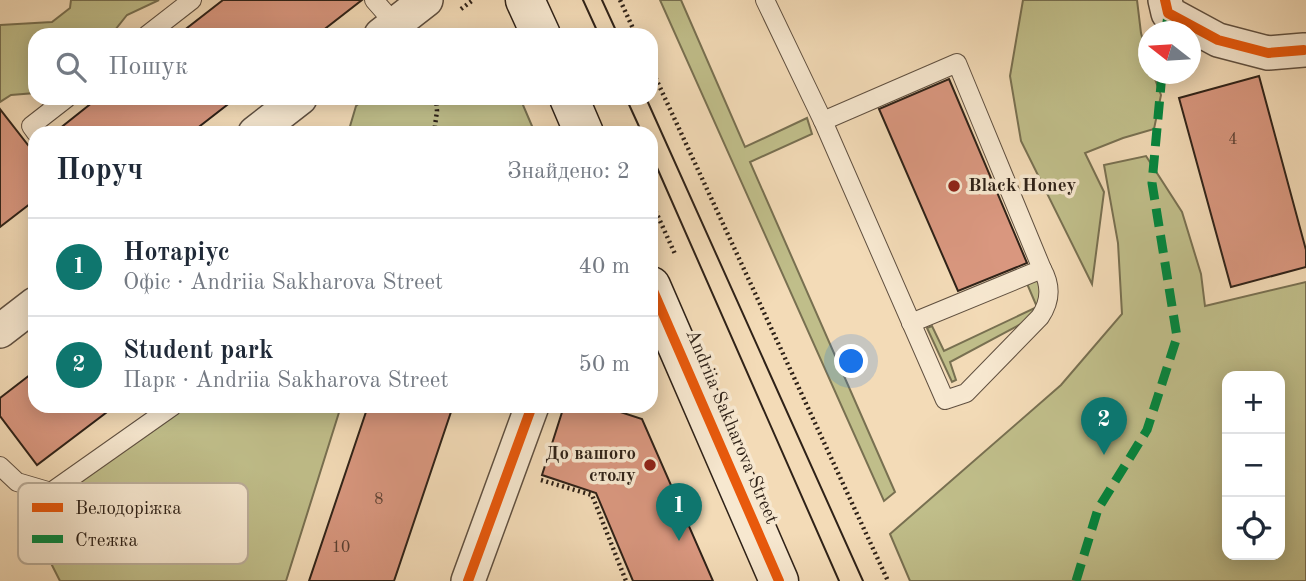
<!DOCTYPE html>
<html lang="uk">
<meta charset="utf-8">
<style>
:root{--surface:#fff;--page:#f2f2f3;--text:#1f2937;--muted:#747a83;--line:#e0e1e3;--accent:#0f766e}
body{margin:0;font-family:"Old Standard TT",serif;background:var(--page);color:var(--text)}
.controls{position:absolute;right:21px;bottom:21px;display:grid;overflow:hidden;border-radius:14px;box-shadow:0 4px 18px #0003}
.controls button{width:63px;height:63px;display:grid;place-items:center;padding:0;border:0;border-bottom:2px solid var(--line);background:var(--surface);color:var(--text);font:35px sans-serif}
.compass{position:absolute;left:1138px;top:21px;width:63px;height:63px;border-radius:50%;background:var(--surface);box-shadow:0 4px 18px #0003;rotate:287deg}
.you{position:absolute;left:852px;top:362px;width:24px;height:24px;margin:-18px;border:5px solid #fff;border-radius:50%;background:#1a73e8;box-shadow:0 0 0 10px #1a73e833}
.badge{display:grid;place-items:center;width:46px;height:46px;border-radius:50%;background:var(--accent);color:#fff;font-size:23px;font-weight:700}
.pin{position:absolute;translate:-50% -58px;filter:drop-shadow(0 2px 4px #0008)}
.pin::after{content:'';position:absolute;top:37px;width:24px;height:21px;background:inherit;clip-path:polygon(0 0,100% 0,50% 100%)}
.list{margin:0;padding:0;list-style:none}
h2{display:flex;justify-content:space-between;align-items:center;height:91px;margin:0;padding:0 28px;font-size:30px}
h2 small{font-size:23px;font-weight:400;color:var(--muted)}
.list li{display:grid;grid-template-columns:46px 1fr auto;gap:21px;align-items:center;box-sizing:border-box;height:98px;padding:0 28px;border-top:2px solid var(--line)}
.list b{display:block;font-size:26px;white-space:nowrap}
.list p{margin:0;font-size:23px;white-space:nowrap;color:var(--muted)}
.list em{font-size:23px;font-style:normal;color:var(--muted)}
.icon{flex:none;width:38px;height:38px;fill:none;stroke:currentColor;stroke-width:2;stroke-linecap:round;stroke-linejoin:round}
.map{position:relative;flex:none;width:1306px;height:581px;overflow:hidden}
.search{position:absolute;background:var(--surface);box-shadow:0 4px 18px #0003;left:28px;top:28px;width:630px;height:77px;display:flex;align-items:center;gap:18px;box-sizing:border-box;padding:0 24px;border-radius:21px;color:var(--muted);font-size:26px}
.panel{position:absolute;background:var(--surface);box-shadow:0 4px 18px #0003;left:28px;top:126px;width:630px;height:287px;border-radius:21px}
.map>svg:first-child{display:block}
</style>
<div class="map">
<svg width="1306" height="581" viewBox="0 0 1306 581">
<rect width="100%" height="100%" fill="#f3dbb7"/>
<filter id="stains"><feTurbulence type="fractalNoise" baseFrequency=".00286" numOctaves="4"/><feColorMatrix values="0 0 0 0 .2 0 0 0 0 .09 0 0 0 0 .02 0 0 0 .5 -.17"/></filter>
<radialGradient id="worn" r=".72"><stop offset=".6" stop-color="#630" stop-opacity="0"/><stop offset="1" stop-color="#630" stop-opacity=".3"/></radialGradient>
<g fill="#c0be8a" stroke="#787051" stroke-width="2" fill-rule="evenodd">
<path d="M71 0H159L127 15 111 35H35V93L11 95 0 102V25L52 22 70 8Z"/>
<path d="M660 0H681L745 147 807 118 812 134 750 162 895 492 884 501Z"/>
<path d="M1023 0H1137L1141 33 1148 59V74H1153L1161 95 1154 129 1123 138 1085 153 1104 192 1092 284 1021 141 1010 76Z"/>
<path d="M365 98H520L535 133H348L356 106Z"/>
<path d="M1146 156 1182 212 1201 274 1205 306 1306 282V581H910L890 534 1061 385 1122 314 1118 243 1104 165ZM1280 376V555H1227V376Z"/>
<path d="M1039 273 1045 285 1034 317 950 362 956 380 952 382 927 328 932 326 944 351 1037 307 1025 279Z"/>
<path d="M165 406H341L286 581H60L29 520Z"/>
</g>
<g fill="#d9977f" stroke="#2f2218" stroke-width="2">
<path d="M223 0H362L317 35H178Z"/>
<path d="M1259 76 1306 250V267L1231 287 1179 98Z"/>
<path d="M949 79 1027 263 958 291 879 109Z"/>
<path d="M98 98H236L191 133H54Z"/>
<path d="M0 109 35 154V200L0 227Z"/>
<path d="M35 371V406H115L37 465 0 416V398Z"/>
<path d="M368 406H453L394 581H309Z"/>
<path d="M564 406H602L642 419 713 581H633L596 493 542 475Z"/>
</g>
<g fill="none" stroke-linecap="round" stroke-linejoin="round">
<g stroke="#605040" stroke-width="20">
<g id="lane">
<path d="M374 0 395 24"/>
<path d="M765 0 823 121 945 400 966 393 1040 317C1051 301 1051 285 1042 269"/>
<path d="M147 35 192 0"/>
<path d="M823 121 957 63 1042 269 911 323"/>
<path d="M36 133 31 126 67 98"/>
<path d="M0 466 17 482 51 492 173 406"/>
</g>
</g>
<g stroke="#605040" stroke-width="36">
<g id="street">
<path d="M1165 0 1168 13 1218 40 1268 53 1304 50"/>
<path d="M381 35 426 0"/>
<path d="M255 133 300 98"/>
<path d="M0 331 35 304"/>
<path d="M468 581 532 406"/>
</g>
</g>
<g stroke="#2f2218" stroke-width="41">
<g id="secondary">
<path d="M525 0 541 35"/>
<path d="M569 98 584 133"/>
<path d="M651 286 779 581"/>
</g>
</g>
<g stroke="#2f2218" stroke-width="4.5" stroke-dasharray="2 3.5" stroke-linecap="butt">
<path d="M620 0 636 35"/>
<path d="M461 9 473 0"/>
<path d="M651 68 888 581"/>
<path d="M434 133 437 111 436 98"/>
<path d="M651 201 675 254"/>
<path d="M541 480 592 495 626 581"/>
</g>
<use href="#lane" stroke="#f7e8d0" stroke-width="18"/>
<use href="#street" stroke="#f7e8d0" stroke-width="33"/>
<use href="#secondary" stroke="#f7e8d0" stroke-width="38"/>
<g stroke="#2f2218" stroke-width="2">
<path d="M583 0 599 35"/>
<path d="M602 0 618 35"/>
<path d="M626 98 642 133"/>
<path d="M646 98 863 581"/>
<path d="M651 154 839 581"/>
</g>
<g stroke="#00873e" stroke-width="9" stroke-dasharray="18 9" stroke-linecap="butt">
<path d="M1166 32 1168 13"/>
<path d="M1076 581 1098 509 1147 430 1177 337 1152 183 1162 74"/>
</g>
<g stroke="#f7e8d0" stroke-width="15">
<g id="cycleway">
<path d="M1165 0 1168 13 1218 40 1268 53 1304 50"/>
<path d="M651 286 779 581"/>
<path d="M468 581 532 406"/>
</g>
</g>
<use href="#cycleway" stroke="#e8590c" stroke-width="10"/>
</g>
<g fill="#8f2418" stroke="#f7e8d0" stroke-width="2.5">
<circle cx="954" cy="186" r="7"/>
<circle cx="650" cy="465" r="7"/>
</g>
<g text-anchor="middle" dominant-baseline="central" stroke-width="7" stroke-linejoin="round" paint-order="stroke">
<g font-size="16" fill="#5a3f32">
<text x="1233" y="140">4</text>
<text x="379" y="500">8</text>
<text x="341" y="548">10</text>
</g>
<g font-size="19" font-weight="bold" fill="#2f2218" stroke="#f7e8d0" text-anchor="start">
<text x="968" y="186">Black Honey</text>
<text x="636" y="454" text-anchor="end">До вашого<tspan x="636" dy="22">столу</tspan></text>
</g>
<g font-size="19" fill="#2f2218" stroke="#f7e8d0">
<text transform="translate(731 427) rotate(67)">Andriia Sakharova Street</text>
</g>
</g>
<rect x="18" y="483" width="230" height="81" rx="10" fill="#f7e8d0" stroke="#bbad99" stroke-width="2"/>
<rect x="32" y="503" width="31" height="9" fill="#e8590c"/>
<rect x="32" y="535" width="31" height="8" fill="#00873e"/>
<g font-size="19" fill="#2f2218">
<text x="75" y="514">Велодоріжка</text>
<text x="75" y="546">Стежка</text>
</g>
<rect width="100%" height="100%" filter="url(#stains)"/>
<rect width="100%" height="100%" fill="url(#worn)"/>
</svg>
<div class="controls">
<button>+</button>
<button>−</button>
<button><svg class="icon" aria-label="locate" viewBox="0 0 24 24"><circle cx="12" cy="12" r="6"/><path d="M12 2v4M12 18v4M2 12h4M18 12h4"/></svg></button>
</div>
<svg class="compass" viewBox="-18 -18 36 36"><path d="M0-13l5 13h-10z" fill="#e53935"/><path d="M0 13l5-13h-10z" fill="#747a83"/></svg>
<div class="you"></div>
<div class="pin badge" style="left:679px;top:541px">1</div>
<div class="pin badge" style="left:1104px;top:455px">2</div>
<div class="search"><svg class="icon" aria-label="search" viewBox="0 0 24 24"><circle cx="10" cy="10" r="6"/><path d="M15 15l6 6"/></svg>Пошук</div>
<section class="panel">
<h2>Поруч<small>Знайдено: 2</small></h2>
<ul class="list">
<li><span class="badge">1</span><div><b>Нотаріус</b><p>Офіс · Andriia Sakharova Street</p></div><em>40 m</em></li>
<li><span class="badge">2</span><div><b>Student park</b><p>Парк · Andriia Sakharova Street</p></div><em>50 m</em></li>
</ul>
</section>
</div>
